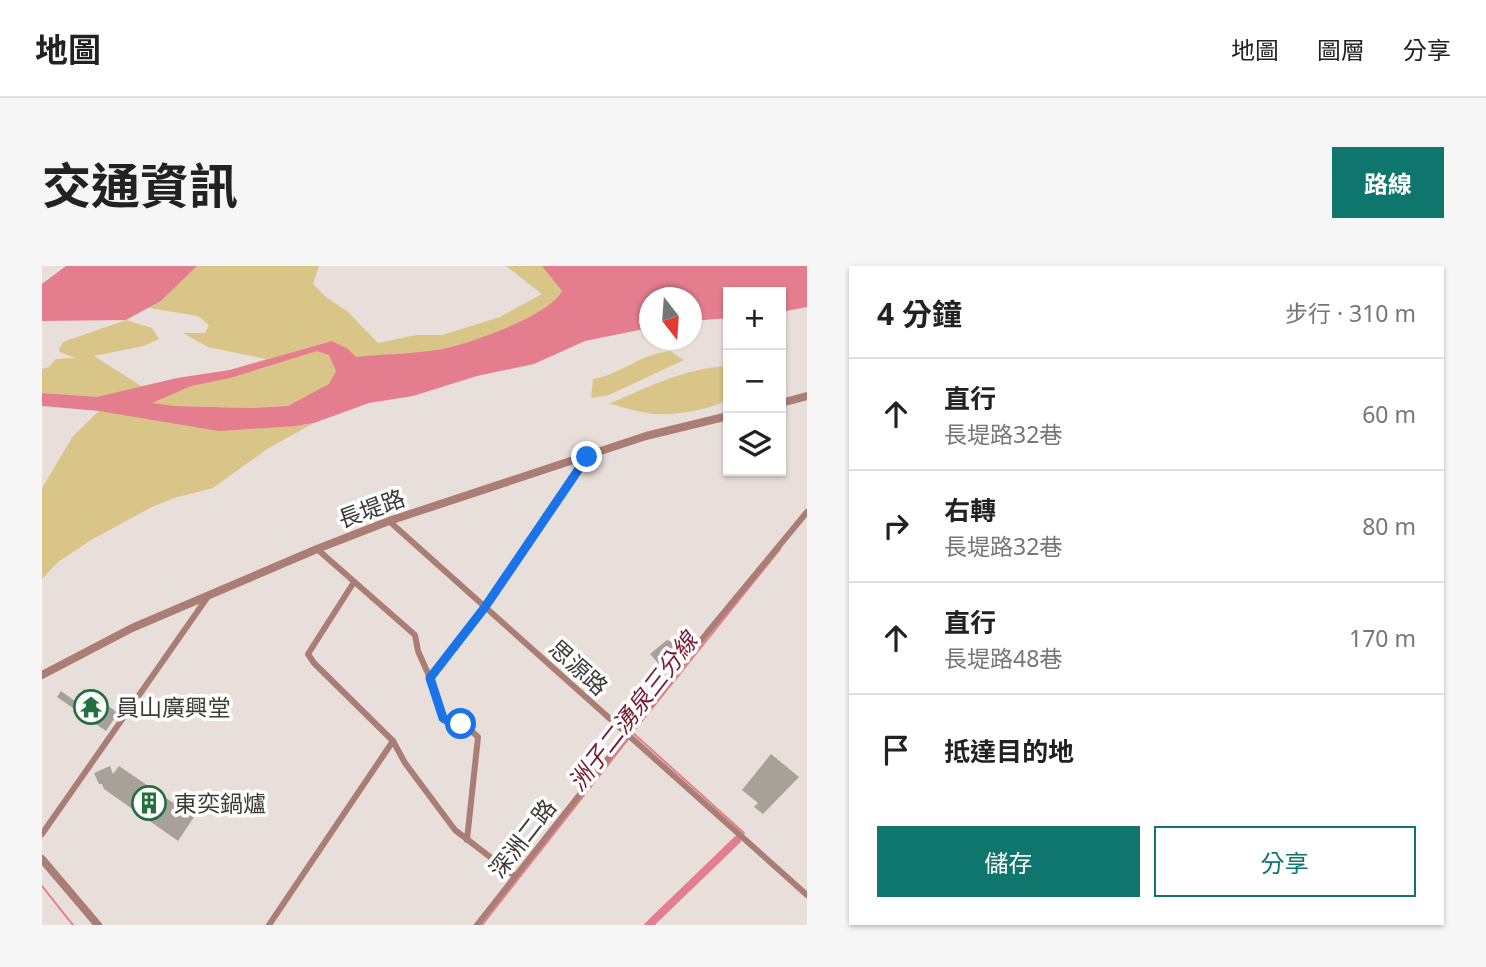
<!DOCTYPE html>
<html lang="zh-TW">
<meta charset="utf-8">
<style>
:root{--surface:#fff;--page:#f6f6f6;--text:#222;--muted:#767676;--line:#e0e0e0;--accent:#0f766e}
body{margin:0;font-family:"Noto Sans","Noto Sans TC",sans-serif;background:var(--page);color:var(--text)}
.controls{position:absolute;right:21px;top:21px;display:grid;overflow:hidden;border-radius:0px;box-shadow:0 2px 5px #0004}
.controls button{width:63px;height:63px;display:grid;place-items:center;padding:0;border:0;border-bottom:2px solid var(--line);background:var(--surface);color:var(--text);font:35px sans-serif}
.compass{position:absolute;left:597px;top:21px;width:63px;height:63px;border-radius:50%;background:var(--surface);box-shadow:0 2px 5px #0004;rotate:163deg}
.stop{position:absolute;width:21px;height:21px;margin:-16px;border:5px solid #1a73e8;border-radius:50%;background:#fff}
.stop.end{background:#1a73e8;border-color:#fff;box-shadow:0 2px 7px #0008}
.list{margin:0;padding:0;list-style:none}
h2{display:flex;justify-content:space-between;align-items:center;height:91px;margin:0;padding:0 28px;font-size:30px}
h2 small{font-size:23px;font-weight:400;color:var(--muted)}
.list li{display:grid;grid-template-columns:46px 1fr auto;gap:21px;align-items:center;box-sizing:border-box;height:112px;padding:0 28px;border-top:2px solid var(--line)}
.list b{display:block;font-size:26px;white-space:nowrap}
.list p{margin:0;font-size:23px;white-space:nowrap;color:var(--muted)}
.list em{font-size:23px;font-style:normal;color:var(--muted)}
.actions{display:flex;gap:14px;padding:21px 28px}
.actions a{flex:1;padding:16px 0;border:2px solid var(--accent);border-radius:0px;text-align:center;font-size:24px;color:var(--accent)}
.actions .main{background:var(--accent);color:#fff}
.icon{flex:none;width:38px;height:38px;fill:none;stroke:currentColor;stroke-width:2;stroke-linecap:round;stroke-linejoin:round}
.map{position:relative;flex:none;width:765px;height:659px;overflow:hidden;border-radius:0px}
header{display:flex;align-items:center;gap:42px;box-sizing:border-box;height:98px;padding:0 35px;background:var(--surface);border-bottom:2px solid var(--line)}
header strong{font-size:33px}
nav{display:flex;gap:38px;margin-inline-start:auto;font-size:24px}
.intro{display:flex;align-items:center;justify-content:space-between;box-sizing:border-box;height:168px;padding:0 42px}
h1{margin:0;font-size:49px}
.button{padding:18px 32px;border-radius:0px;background:var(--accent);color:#fff;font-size:24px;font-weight:700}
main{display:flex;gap:42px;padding:0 42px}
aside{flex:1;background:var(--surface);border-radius:0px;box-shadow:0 2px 5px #0004}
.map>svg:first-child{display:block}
</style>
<header>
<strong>地圖</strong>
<nav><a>地圖</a><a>圖層</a><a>分享</a></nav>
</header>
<div class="intro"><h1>交通資訊</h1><a class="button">路線</a></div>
<main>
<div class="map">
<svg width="765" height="659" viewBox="0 0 765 659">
<rect width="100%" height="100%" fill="#e9dfda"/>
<g fill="#dac589">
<path d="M155 0H277L271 18 285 32 305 45 336 77 374 69H400L458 51 500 28 464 0H528L602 43 246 140 209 142 133 140 0 127V103L7 101 14 93 33 92 18 86 17 83 21 76 84 54 110 62 117 73 102 80 52 90 99 120 188 104 224 93 166 81 141 67H163L167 59 156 50 107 42 119 35Z"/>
<path d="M628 85 642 94 567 129 549 132 551 113C580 108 596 89 628 85Z"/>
<path d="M686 100V133C668 145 621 152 600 146 588 144 579 140 567 138 606 121 643 102 686 100Z"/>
<path d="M57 145 254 160 272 157 225 183 171 222 132 232 110 241 49 274 16 296 0 313V222L31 170Z"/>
</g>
<g fill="#e47e8e" fill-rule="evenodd">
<path d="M24 0H155L119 35 84 54 0 55V18Z"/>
<path d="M500 0H765V41L739 46V26H686V52L650 55V32H608L607 62 543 75 492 98 435 110 371 130 327 137 272 157 254 160 177 165 57 145 0 140V127L55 131 135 112 188 104 290 75 306 83 314 91C341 88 369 88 395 84 423 80 509 49 520 25ZM275 85 287 89 294 105 287 118 246 140 209 142 133 140 110 137 149 120 188 112Z"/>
</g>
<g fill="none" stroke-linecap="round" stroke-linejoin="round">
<g stroke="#e47e8e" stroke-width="2">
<path d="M594 462 738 283"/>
<path d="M591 467 702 567"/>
<path d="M0 620 31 659"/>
<path d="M440 659 587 472"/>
<path d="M603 659 694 572"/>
</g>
<path stroke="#e47e8e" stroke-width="8" d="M607 659 695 574"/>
</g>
<g fill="#a8a19a">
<path d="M625 374 643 382 631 405 617 398 608 388Z"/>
<path d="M42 423 76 447 64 465 15 431 19 425 33 435Z"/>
<path d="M729 488 757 511 721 548 712 541 716 537 700 524Z"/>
<path d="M68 500 71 508 77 500 152 551 136 575 62 523 60 518H57L52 507Z"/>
</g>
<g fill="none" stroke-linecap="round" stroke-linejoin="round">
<g stroke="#aa7e75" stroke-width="6">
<path d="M347 255 765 629"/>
<path d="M275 283 373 369 376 385 388 412 443 341 545 191"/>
<path d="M312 316 266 388 272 397 351 475"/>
<path d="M388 412 401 452 412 458 424 460 436 471 425 574"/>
<path d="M0 568 167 329"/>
<path d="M227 659 351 475 363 497 413 564 473 610"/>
<path d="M435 659 665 367 765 246"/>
</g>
<g stroke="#aa7e75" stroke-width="8">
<path d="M739 137 765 130"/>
<path d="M0 409 90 362 275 283 347 255 604 170 686 150"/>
<path d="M0 593 56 659"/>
</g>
</g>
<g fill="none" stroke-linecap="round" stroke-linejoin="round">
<path stroke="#1a73e8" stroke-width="9" d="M419 458H412L401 452 388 412 443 341 545 191"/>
</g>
<defs>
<g id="temple-ring" transform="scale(1.75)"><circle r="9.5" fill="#fff" stroke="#236f3e" stroke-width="1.5"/><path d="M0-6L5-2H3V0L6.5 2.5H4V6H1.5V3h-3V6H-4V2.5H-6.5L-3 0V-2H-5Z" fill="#236f3e"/></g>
<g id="building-ring" transform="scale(1.75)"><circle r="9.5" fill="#fff" stroke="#236f3e" stroke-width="1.5"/><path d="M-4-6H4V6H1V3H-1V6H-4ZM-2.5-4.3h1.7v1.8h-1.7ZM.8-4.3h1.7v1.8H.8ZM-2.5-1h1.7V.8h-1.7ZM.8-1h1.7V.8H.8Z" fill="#236f3e"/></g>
</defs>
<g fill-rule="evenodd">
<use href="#temple-ring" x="49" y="441"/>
<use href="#building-ring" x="107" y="537"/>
</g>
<g text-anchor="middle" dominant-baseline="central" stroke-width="7" stroke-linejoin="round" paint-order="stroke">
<g font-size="23" fill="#3e3a38" stroke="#fff">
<text transform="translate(329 242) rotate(-20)">長堤路</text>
<text transform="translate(537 401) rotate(42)">思源路</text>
<text transform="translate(480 572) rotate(-52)">深洲二路</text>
</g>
<g font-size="23" fill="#3e3a38" stroke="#fff" text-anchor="start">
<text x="74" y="441">員山廣興堂</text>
<text x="132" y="537">東奕鍋爐</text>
</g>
<g font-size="24" font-style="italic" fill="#761b32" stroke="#fff">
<text transform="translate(590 445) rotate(-52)">洲子二湧泉三分線</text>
</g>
</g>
</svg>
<div class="controls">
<button>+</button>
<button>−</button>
<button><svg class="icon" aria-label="layers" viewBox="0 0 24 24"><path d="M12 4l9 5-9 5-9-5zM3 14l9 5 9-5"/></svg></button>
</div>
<svg class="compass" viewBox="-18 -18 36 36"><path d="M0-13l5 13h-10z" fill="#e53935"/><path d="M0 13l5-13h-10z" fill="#767676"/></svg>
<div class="stop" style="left:419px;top:458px"></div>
<div class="stop end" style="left:545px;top:191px"></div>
</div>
<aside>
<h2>4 分鐘<small>步行 · 310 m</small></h2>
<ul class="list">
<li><svg class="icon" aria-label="ahead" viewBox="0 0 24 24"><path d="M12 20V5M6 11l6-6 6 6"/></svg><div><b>直行</b><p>長堤路32巷</p></div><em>60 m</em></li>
<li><svg class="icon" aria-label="right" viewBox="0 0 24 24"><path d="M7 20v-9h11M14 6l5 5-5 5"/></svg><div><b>右轉</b><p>長堤路32巷</p></div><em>80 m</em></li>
<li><svg class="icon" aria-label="ahead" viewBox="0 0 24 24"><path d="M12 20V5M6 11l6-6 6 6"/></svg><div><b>直行</b><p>長堤路48巷</p></div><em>170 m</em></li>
<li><svg class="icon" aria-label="arrive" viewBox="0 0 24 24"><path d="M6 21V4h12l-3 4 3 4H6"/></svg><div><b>抵達目的地</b></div></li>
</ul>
<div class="actions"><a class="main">儲存</a><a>分享</a></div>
</aside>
</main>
